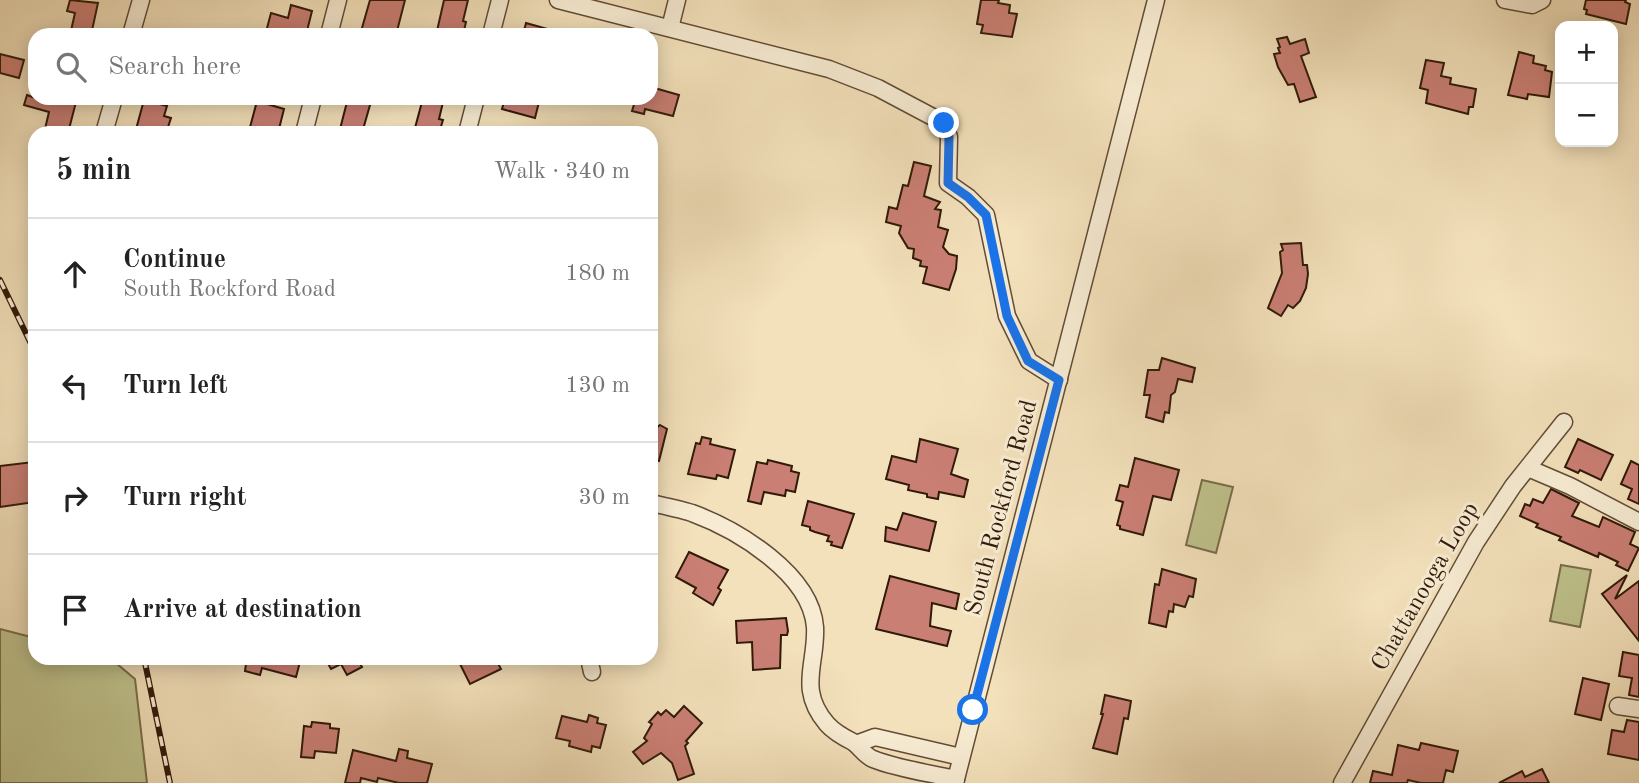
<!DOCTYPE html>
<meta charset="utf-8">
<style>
:root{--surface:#fff;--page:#f2f2f2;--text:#222;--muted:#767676;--line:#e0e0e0}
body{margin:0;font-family:"Old Standard TT",serif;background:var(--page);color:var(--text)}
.controls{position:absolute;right:21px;top:21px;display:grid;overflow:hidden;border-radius:14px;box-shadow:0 4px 18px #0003}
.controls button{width:63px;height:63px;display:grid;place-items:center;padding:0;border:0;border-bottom:2px solid var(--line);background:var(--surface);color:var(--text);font:35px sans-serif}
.stop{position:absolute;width:21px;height:21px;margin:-16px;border:5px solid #1a73e8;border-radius:50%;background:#fff}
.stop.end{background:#1a73e8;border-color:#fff;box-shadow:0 2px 7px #0008}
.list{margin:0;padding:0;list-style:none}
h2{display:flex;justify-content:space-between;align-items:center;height:91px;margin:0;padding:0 28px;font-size:30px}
h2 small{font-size:23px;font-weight:400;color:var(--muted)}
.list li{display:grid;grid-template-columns:46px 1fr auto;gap:21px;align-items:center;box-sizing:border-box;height:112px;padding:0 28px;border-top:2px solid var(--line)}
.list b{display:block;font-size:26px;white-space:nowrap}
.list p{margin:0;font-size:23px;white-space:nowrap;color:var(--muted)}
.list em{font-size:23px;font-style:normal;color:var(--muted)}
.icon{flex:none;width:38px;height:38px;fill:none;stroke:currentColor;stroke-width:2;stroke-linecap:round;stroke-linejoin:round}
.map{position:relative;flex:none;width:1639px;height:783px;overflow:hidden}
.search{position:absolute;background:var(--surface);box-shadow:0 4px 18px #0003;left:28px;top:28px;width:630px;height:77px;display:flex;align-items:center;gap:18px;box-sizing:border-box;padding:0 24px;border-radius:21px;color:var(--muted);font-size:26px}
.panel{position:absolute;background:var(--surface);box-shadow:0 4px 18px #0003;left:28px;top:126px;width:630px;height:539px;border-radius:21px}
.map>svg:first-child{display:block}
</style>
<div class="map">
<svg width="1639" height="783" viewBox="0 0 1639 783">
<rect width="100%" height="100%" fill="#f3e1bb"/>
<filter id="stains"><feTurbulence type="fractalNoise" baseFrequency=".00286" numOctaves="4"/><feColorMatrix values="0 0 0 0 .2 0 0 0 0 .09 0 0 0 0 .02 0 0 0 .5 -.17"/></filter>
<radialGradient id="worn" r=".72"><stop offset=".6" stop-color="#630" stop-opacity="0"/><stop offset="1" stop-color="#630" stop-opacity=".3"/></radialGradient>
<g fill="#bfc28d" stroke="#786e4b" stroke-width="2">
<path d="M1202 480 1233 487 1216 553 1186 545Z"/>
<path d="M1561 565 1591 570 1580 627 1550 621Z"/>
<path d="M0 629 35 638V658H110L135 679 147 783H0Z"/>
</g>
<g fill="#ca7f74" stroke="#311a09" stroke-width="2">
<path d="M70 0 98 3 91 35H70L75 13 67 11Z"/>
<path d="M370 0H405L396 35H360Z"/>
<path d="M444 0H468L463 21 466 22 463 35 437 31Z"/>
<path d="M981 0H999L998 3 1010 5 1009 13 1017 14 1012 37 981 33 983 25 977 24Z"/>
<path d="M1586 0H1626L1625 2 1630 4 1626 24 1586 14 1587 10 1584 9Z"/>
<path d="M291 5 312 11 306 35H277L266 32 271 13 288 18Z"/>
<path d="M526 23 558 32 557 35H523Z"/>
<path d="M1287 37 1290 44 1305 39 1309 53 1301 56 1316 97 1300 102 1294 84 1288 85 1278 67 1274 54 1280 53 1278 48 1280 47 1277 39Z"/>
<path d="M1519 52 1534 56 1533 63 1546 66 1545 70 1552 72 1549 97 1528 94 1527 99 1508 95Z"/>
<path d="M0 54 24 60 19 78 0 73Z"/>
<path d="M1426 60 1444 63 1441 76 1451 78 1450 84 1476 89 1473 107H1469L1468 114 1426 103 1428 90 1420 88Z"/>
<path d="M651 87 679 95 673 116 645 109 644 114 632 111 636 98H651Z"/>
<path d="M27 95 35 98H77L68 133H44L49 112 24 105Z"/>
<path d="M348 98H372L362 133H339Z"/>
<path d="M423 98H444L439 119 443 120 439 133 415 128Z"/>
<path d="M505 98H540L535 118 502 109Z"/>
<path d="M144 100 167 106 164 116 171 118 167 130 161 129 160 133H135Z"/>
<path d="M257 101 284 109 278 133 249 131Z"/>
<path d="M914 162 931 166 924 196 940 202 935 209 941 210 938 227 948 230 943 247 949 254 957 256 956 269 949 290 923 283 927 267 920 266 921 261 913 258 914 249 908 248 899 233 901 226 886 222 889 207 897 209 903 185 908 186Z"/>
<path d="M1301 243 1303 265H1307L1308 274 1306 288 1300 301 1293 308 1288 305 1281 316 1268 308 1282 273 1280 252 1283 250 1281 244Z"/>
<path d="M1162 358 1195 368 1192 382 1178 379 1175 392 1171 395 1169 413 1165 412 1163 422 1146 417 1150 395H1144L1148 370H1159Z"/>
<path d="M660 425 667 429 659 461 651 459V426L656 428Z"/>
<path d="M702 437 711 439 710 444 735 450 728 478 717 475 716 479 688 474 696 443 700 444Z"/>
<path d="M920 439 958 449 951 474 968 480 964 497 939 492 938 499 927 497V494L908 490 909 485 886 479 892 456 916 462Z"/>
<path d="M1578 439 1613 455 1601 480 1580 470 1578 473 1565 467Z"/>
<path d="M1135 458 1179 470 1171 500 1153 496 1143 535 1120 529V526L1117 525 1123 502 1116 500 1120 485 1128 487Z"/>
<path d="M768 460 792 466 791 471 799 473 795 492 786 490 785 496 764 492 761 504 748 501 757 462 767 464Z"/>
<path d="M1631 461 1639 465V504L1628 499 1632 489 1621 484Z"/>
<path d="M33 462 35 502 0 507V466Z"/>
<path d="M1551 489 1579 503 1572 516 1599 527 1603 517 1635 532 1630 544 1639 548 1628 571 1616 565 1618 562 1599 553 1598 557 1559 540 1561 537 1536 527 1538 524 1520 516 1525 504 1530 506 1533 499 1543 503Z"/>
<path d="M808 501 854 514 842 548 831 545 832 542 827 541 829 536 815 532 810 530V527L802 525Z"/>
<path d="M903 513 936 522 929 551 885 541 886 527 897 530Z"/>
<path d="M689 552 728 570 718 588 721 590 713 605 693 593 696 588 676 577Z"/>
<path d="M1162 569 1196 579 1193 597 1189 596 1185 607 1174 604 1173 612 1169 611 1166 627 1149 623 1155 584 1159 585Z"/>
<path d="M1627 575 1615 599 1639 581V641L1602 594Z"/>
<path d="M890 576 959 594 956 609 932 603 930 626 951 631 947 646 876 629Z"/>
<path d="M786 618 788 631 787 635H781L780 668 753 670 752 642 737 643 736 621Z"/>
<path d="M1623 652 1639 655V697L1629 695 1632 678 1619 676Z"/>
<path d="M237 658H301L296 677 262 668 260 675 245 671 246 664 236 661Z"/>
<path d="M325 658H357L362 667 347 675 341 664 331 669Z"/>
<path d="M457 658H495L501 669 470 684Z"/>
<path d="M1583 678 1609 684 1601 720 1575 714Z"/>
<path d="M1105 695 1131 701 1128 719 1124 718 1117 754 1093 748 1103 714H1101Z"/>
<path d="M684 706 702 723 686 741 688 743 685 746 694 774 678 780 672 763 661 753 643 764 633 752 647 741 644 738 652 724 649 722 658 712 661 715 666 710 674 717Z"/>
<path d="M589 715 598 718 597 723 606 725 600 748 592 746 591 752 569 746 570 741 556 738 562 716 587 722Z"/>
<path d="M1627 720 1639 722V760L1608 754 1612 730 1624 732Z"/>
<path d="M312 722 330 724V728L339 729 336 753 315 751 314 758 301 757 304 726 311 727Z"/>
<path d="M1421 743 1458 751 1453 772 1446 770 1443 783H1421L1408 780 1407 783H1370L1373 771 1392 775 1398 745 1419 750Z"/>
<path d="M399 749 408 751 407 758 432 764 427 783H399L378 778 377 782 361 778 360 783H345L353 750 396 761Z"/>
<path d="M1542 769 1549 783H1499L1522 771 1525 777Z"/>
</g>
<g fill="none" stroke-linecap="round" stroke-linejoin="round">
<g stroke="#624c36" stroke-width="19">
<g id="minor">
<path d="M558 0 829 69 878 88 944 123 949 137 948 183 968 197 986 215 1007 316 1029 361 1059 380"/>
<path d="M1505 0 1532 5 1542 0"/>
<path d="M670 28 677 0"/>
<path d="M131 35 141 0"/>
<path d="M329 35 338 0"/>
<path d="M491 35 500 0"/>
<path d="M104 133 114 98"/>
<path d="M304 133 313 98"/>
<path d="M467 133 476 98"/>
<path d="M1528 468 1570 486 1639 522"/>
<path d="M651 503C665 506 679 509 692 513 738 530 811 574 815 627 817 664 797 689 827 724 834 732 843 737 853 742 860 747 865 756 873 759 898 769 929 773 956 779"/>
<path d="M589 658 592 672"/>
<path d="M1618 706 1639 709"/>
<path d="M856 744 875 737 961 757"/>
<path d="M955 783 1156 0"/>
<path d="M1342 783 1476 542 1513 486 1564 422"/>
</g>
</g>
<use href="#minor" stroke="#f7ecd3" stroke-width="16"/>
<g stroke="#311a09" stroke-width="6">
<g id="rail">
<path d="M0 280 35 352"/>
<path d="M144 658 170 783"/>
</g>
</g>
<use href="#rail" stroke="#f7ecd3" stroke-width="3.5" stroke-dasharray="10" stroke-linecap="butt"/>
</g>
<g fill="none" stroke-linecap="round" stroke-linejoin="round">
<path stroke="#1a73e8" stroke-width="9" d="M944 123 949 137 948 183 968 197 986 215 1007 316 1028 361 1059 380 973 710"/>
</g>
<g text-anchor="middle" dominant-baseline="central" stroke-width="6" stroke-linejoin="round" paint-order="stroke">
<g font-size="24" fill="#311a09" stroke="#f7ecd3">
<text transform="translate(1002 508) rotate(-75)">South Rockford Road</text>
<text transform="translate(1426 587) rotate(-60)">Chattanooga Loop</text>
</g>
</g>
<rect width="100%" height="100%" filter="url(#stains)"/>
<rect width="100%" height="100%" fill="url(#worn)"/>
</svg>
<div class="controls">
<button>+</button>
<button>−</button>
</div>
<div class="stop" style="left:973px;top:710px"></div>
<div class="stop end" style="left:944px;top:123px"></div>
<div class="search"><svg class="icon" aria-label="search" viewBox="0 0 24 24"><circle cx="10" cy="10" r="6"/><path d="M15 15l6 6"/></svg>Search here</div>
<section class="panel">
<h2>5 min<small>Walk · 340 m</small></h2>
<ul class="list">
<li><svg class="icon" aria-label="ahead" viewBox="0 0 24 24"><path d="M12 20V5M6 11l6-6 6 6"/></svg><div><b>Continue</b><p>South Rockford Road</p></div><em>180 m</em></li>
<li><svg class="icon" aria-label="left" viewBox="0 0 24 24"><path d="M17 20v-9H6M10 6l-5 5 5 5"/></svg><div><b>Turn left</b></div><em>130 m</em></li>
<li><svg class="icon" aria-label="right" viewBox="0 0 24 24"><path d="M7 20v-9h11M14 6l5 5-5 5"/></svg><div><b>Turn right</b></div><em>30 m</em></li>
<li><svg class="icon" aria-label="arrive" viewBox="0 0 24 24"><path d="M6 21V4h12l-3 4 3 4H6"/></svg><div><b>Arrive at destination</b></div></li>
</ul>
</section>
</div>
